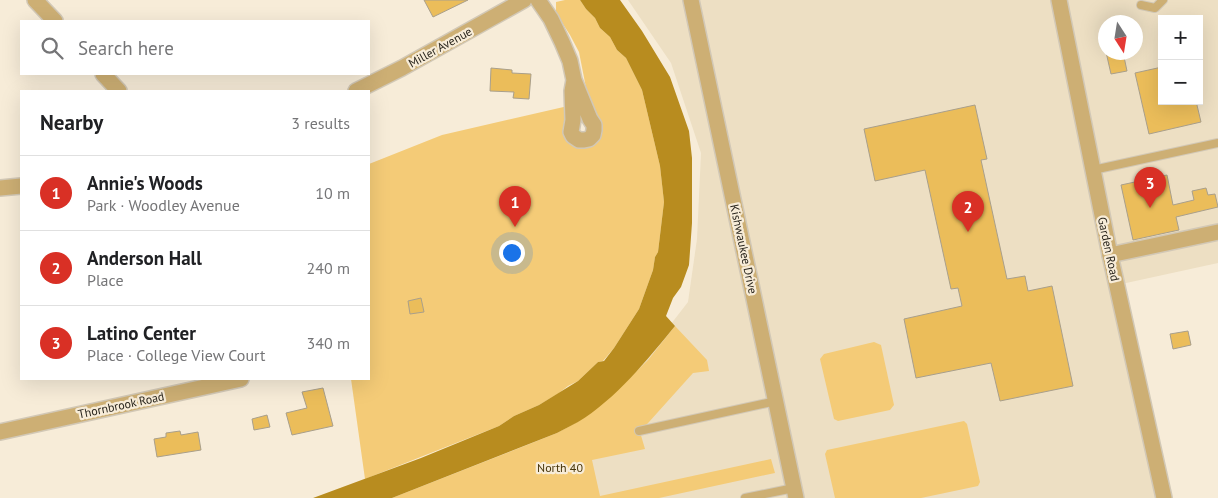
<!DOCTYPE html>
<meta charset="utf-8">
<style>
:root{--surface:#fff;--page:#f6f6f6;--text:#202124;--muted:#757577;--line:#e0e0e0;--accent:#d93025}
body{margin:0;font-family:"PT Sans",sans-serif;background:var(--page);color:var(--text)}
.controls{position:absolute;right:15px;top:15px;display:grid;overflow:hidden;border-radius:0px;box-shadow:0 5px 20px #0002}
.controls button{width:45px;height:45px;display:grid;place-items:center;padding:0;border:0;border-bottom:1px solid var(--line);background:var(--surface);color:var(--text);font:25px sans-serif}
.compass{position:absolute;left:1098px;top:15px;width:45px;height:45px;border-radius:50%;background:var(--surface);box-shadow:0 5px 20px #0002;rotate:168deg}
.you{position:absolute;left:511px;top:252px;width:18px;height:18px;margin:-12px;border:4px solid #fff;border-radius:50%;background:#1a73e8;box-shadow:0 0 0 8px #1a73e833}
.badge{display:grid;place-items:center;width:32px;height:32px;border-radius:50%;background:var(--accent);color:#fff;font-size:16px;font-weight:700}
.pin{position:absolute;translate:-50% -41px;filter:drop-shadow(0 1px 2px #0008)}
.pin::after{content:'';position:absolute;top:26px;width:18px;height:15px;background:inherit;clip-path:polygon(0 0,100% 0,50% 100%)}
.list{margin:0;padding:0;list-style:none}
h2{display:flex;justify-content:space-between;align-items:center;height:65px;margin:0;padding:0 20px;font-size:21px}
h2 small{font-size:16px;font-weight:400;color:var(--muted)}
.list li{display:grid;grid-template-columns:32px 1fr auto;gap:15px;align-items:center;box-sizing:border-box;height:75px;padding:0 20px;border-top:1px solid var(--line)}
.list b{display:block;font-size:19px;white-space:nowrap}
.list p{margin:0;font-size:16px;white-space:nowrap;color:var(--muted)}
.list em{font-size:16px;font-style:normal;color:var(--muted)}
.icon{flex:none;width:28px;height:28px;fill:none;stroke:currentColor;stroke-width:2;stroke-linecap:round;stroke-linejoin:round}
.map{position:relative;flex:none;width:1218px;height:498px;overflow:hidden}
.search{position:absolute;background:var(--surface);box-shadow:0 5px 20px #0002;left:20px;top:20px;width:350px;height:55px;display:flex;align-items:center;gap:12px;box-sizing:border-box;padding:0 18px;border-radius:0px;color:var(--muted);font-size:19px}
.panel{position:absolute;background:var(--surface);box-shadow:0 5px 20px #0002;left:20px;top:90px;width:350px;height:290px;border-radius:0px}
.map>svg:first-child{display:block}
</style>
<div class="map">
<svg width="1218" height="498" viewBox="0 0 1218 498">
<rect width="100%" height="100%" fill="#f7ecd8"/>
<path fill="#eddfc3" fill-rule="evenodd" d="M628 0H1218V263L1117 285 1158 498H424L560 450 612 400 688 302 697 239 701 153 671 63ZM1162 19H1199V101H1162ZM1106 22H1136V52H1106Z"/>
<g fill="#f4cb77">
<path d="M565 0H580L586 9 595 18 600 28 610 37 617 50 626 58 642 90 660 166 664 202 658 252 655 257 653 270 639 309 614 348 603 361 598 362 578 381 568 386 559 393 539 405 514 416 499 426 365 479 351 379H369V164L442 135 568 106 566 122 590 145V108L579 52 570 35 556 13V2Z"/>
<path d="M675 326 707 360 709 371 693 373 640 432 645 449 592 460 600 496 771 459 775 473 659 498H392L532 443 557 433 579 421 608 399 648 360Z"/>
<path d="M874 342 881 345 894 405 890 410 838 421 834 419 820 359 824 354Z"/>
<path d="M964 421 967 424 980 482 978 486 921 498H835L825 454 827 450Z"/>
</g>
<path fill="#b88c1f" d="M580 0H620L642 31 670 77 689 131 692 158V223L689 265 681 287 673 298 666 316 675 326C648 359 615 400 578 422 571 426 564 429 557 433L392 498H313L421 458 499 426 514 416 539 405 578 381 598 362 604 361 614 348 639 309 653 270 655 257 658 252 664 202 660 166 642 90 626 58 617 50 610 37 600 28 595 18 586 9Z"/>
<g fill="#ebbd5a" stroke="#a99f8b">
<path d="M424 0H468L433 17Z"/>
<path d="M1106 52H1123L1127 71 1111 74Z"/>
<path d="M1162 67V101H1196L1201 122 1149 134 1135 73Z"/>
<path d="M491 68 512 70V73L531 74 529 99 513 98 514 92 490 91Z"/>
<path d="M975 105 987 159 981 160 1007 279 1025 276 1028 291 1052 286 1073 386 1000 401 991 363 916 378 904 319 962 306 958 288 951 289 925 170 875 181 864 129Z"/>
<path d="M1167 175 1173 205 1194 200 1192 191 1206 188 1208 195 1215 194 1218 207 1176 217 1179 230 1133 240 1121 185Z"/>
<path d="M421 298 424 312 410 314 408 301Z"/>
<path d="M1188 331 1191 345 1173 349 1170 334Z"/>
<path d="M323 388 333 426 292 435 286 413 307 408 302 392Z"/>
<path d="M267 415 270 427 254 430 252 419Z"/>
<path d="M180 431 181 435 198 432 201 450 157 457 154 439 166 437V433Z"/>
</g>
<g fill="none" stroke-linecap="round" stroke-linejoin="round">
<g stroke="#d2c8b6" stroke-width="10">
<g id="service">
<path d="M1141 5 1155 8 1163 0"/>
<path d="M1093 170 1218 143"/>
<path d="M639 431 776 401"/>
<path d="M745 498 794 488"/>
</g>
</g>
<g stroke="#d2c8b6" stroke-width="18">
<g id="minor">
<path d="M35 0 55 21"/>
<path d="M538 0 551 19 562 42 570 61 574 80 590 119 594 125V130L593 135 589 139 584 140H579L573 136 571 132 573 120 572 91 574 80"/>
<path d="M691 0 796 498"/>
<path d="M1059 0 1110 255 1164 498"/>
<path d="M103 74 119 91"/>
<path d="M356 91 402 68 524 0"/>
<path d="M0 188 21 186"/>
<path d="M1110 255 1218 232"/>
<path d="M0 432 241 379"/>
</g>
</g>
<use href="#service" stroke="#cdaf74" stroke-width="8"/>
<use href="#minor" stroke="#cdaf74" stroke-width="15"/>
</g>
<g text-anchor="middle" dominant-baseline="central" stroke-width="4.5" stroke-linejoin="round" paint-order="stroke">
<g font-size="12" fill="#29251d" stroke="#f7ecd8">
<text transform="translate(440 47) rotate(-29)">Miller Avenue</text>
<text transform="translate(744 249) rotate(78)">Kishwaukee Drive</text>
<text transform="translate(1109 249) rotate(78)">Garden Road</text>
<text transform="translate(121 405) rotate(-12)">Thornbrook Road</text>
</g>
<g font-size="12" fill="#453307" stroke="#f7ecd8">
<text x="560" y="467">North 40</text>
</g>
</g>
</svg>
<div class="controls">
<button>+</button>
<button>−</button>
</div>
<svg class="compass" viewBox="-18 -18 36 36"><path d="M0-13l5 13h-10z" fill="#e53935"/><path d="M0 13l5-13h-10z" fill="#757577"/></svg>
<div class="you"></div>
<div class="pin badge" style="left:515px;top:227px">1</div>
<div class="pin badge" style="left:968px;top:232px">2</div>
<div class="pin badge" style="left:1150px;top:208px">3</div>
<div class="search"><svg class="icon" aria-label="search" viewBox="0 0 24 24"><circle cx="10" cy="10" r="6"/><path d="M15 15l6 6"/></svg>Search here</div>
<section class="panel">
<h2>Nearby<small>3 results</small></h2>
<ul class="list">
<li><span class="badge">1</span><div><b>Annie's Woods</b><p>Park · Woodley Avenue</p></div><em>10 m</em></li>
<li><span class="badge">2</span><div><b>Anderson Hall</b><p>Place</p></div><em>240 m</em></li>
<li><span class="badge">3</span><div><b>Latino Center</b><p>Place · College View Court</p></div><em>340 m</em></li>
</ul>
</section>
</div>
